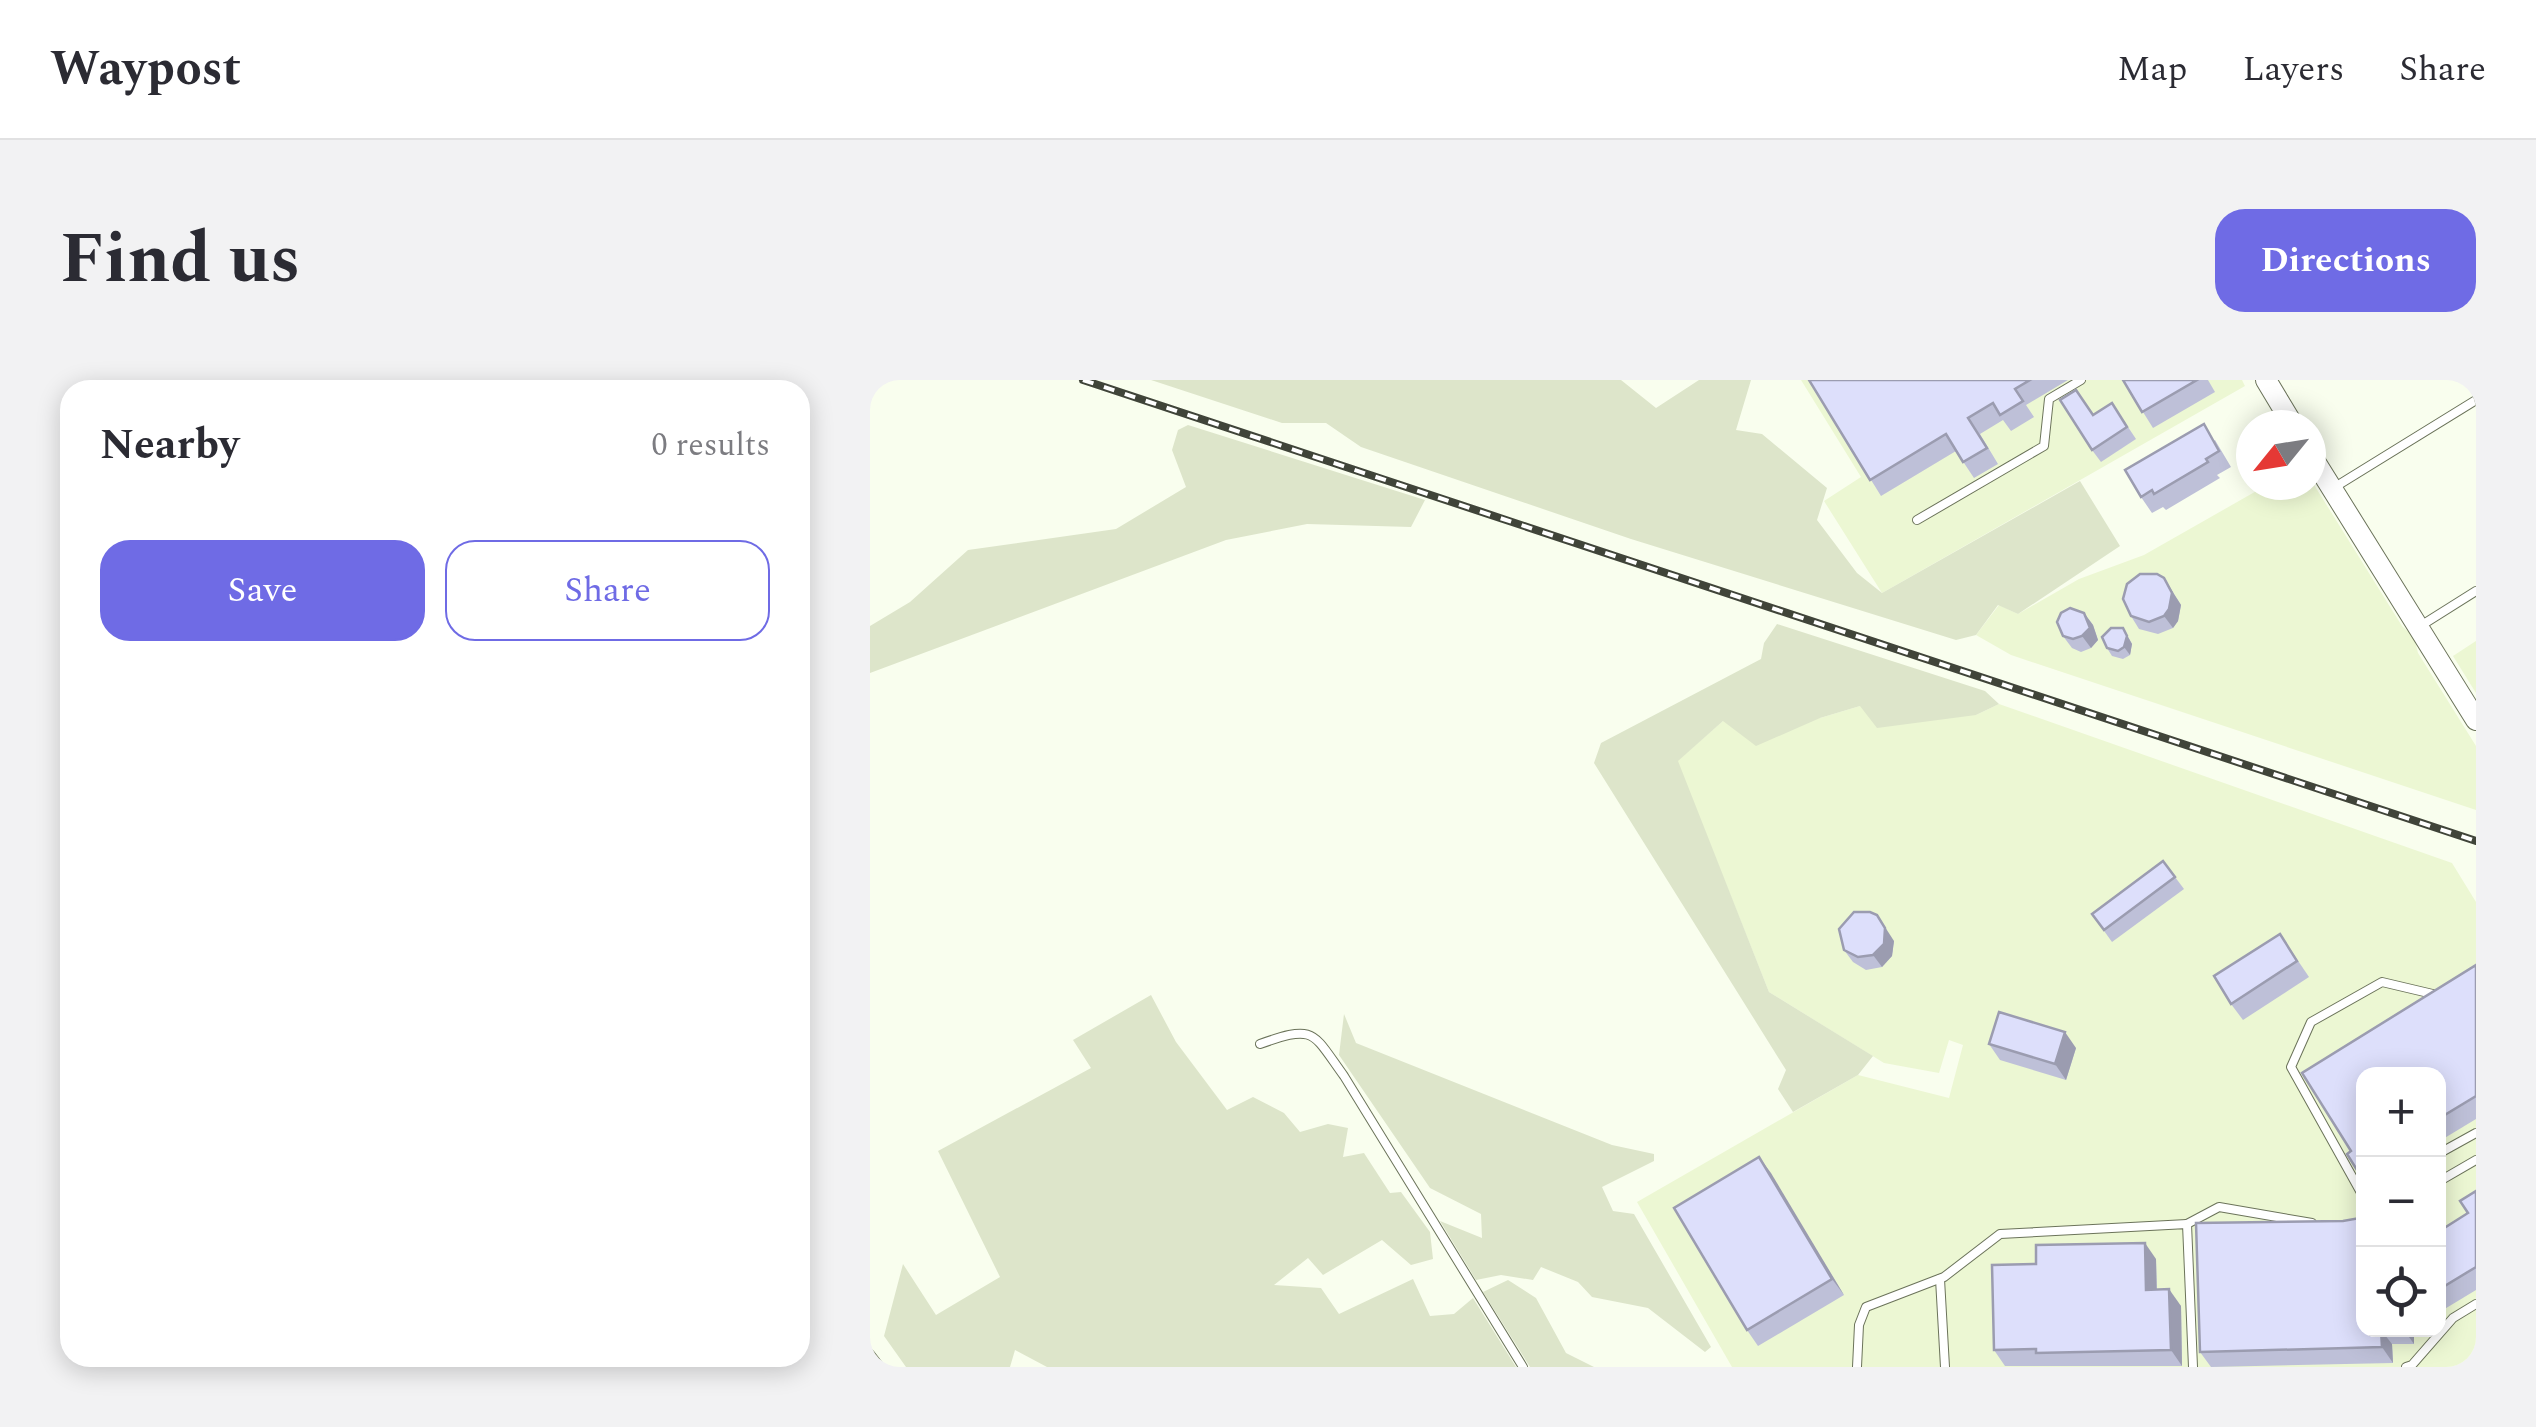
<!DOCTYPE html>
<meta charset="utf-8">
<style>
:root{--surface:#fff;--page:#f2f2f3;--text:#2b2b33;--muted:#7c7c81;--line:#e1e1e2;--accent:#6f6be5}
body{margin:0;font-family:Spectral,serif;background:var(--page);color:var(--text)}
.controls{position:absolute;right:30px;bottom:30px;display:grid;overflow:hidden;border-radius:20px;box-shadow:0 5px 25px #0003}
.controls button{width:90px;height:90px;display:grid;place-items:center;padding:0;border:0;border-bottom:2px solid var(--line);background:var(--surface);color:var(--text);font:50px sans-serif}
.compass{position:absolute;left:1366px;top:30px;width:90px;height:90px;border-radius:50%;background:var(--surface);box-shadow:0 5px 25px #0003;rotate:240deg}
.list{margin:0;padding:0;list-style:none}
h2{display:flex;justify-content:space-between;align-items:center;height:130px;margin:0;padding:0 40px;font-size:42px}
h2 small{font-size:32px;font-weight:400;color:var(--muted)}
.actions{display:flex;gap:20px;padding:30px 40px}
.actions a{flex:1;padding:22px 0;border:2px solid var(--accent);border-radius:30px;text-align:center;font-size:35px;color:var(--accent)}
.actions .main{background:var(--accent);color:#fff}
.icon{flex:none;width:55px;height:55px;fill:none;stroke:currentColor;stroke-width:2;stroke-linecap:round;stroke-linejoin:round}
.map{position:relative;flex:none;width:1606px;height:987px;overflow:hidden;border-radius:30px}
header{display:flex;align-items:center;gap:60px;box-sizing:border-box;height:140px;padding:0 50px;background:var(--surface);border-bottom:2px solid var(--line)}
header strong{font-size:48px}
nav{display:flex;gap:55px;margin-inline-start:auto;font-size:35px}
.intro{display:flex;align-items:center;justify-content:space-between;box-sizing:border-box;height:240px;padding:0 60px}
h1{margin:0;font-size:70px}
.button{padding:25px 45px;border-radius:30px;background:var(--accent);color:#fff;font-size:35px;font-weight:700}
main{display:flex;gap:60px;padding:0 60px}
aside{flex:1;background:var(--surface);border-radius:30px;box-shadow:0 5px 25px #0003}
.map>svg:first-child{display:block}
</style>
<header>
<strong>Waypost</strong>
<nav><a>Map</a><a>Layers</a><a>Share</a></nav>
</header>
<div class="intro"><h1>Find us</h1><a class="button">Directions</a></div>
<main>
<aside>
<h2>Nearby<small>0 results</small></h2>
<ul class="list">
</ul>
<div class="actions"><a class="main">Save</a><a>Share</a></div>
</aside>
<div class="map">
<svg width="1606" height="987" viewBox="0 0 1606 987">
<rect width="100%" height="100%" fill="#f9feee"/>
<g fill="#ecf7d3" fill-rule="evenodd">
<path d="M931 0H1372L1375 6 1012 213 954 121 991 97Z"/>
<path d="M1441 100 1532 246 1544 257 1548 273 1606 366V430L1141 275 1106 255 1129 225 1148 234 1209 199 1274 175 1397 105H1441Z"/>
<path d="M1606 261V313L1583 276Z"/>
<path d="M1129 324 1582 483 1606 522V987H862L767 822 988 695 1079 718 1093 665 1079 660 1069 693 1014 683 899 612 807 381 853 341 950 338 990 326 1106 335ZM1494 694H1568V949H1494Z"/>
</g>
<g fill="#dde5ca">
<path d="M281 0H751L786 28 829 0H881L866 50 892 54 957 108 947 140 987 193 1012 213 1210 101 1250 166 1148 234 1128 225 1106 255 1086 260 761 159 491 67 456 43H412Z"/>
<path d="M318 45 555 120 541 147 437 144 356 160 0 293V246L40 222 98 170 246 149 316 107 302 70 308 50Z"/>
<path d="M907 244 1115 311 1129 324 1106 335 1007 348 990 326 950 338 886 366 853 341 808 381 899 612 1003 676 988 695 923 732 908 709 916 690 724 383 731 363 891 279 894 263Z"/>
<path d="M281 615 306 662 357 730 383 717 414 733 430 752 458 744 478 748 473 777 494 773 520 813 531 812 560 852 563 879 541 885 512 860 453 895 438 878 404 905 451 908 469 934 543 899 560 936 584 934 603 918 646 987H177L145 970 140 987H36L14 956 33 884 66 935 130 897 68 771 221 688 203 660Z"/>
<path d="M474 634 486 663 742 765 784 774V781L732 807 743 831 764 834 841 967 835 972 778 928 722 917 708 902 671 887 663 900 631 895 606 900 570 841 612 858 611 834 560 808 469 675Z"/>
<path d="M638 900 666 918 696 973 724 987H660L613 912Z"/>
</g>
<g fill="none" stroke-linecap="round" stroke-linejoin="round">
<g stroke="#6b735a" stroke-width="10">
<g id="service">
<path d="M1465 107 1606 20"/>
<path d="M1047 140 1174 66 1179 19 1211 0"/>
<path d="M1552 245 1606 211"/>
<path d="M390 664C446 644 442 652 474 696L653 987"/>
<path d="M1568 774 1606 753"/>
<path d="M1568 802 1606 780"/>
<path d="M1494 818 1421 687 1441 642 1512 602 1567 615 1570 613"/>
<path d="M1317 844 1349 827 1442 843"/>
<path d="M1070 899 1075 987"/>
<path d="M0 974 10 987"/>
<path d="M987 987 989 945 996 927 1074 897 1130 854 1317 844 1323 987"/>
<path d="M1536 987 1542 985 1583 938 1606 924"/>
</g>
</g>
<g stroke="#6b735a" stroke-width="22">
<g id="secondary">
<path d="M1396 0 1423 45"/>
<path d="M1441 75 1606 340"/>
</g>
</g>
<use href="#service" stroke="#fff" stroke-width="8"/>
<use href="#secondary" stroke="#fff" stroke-width="20"/>
<g stroke="#404439" stroke-width="8">
<path id="rail" d="M213 0 1606 461"/>
</g>
<use href="#rail" stroke="#fff" stroke-width="4" stroke-dasharray="11" stroke-linecap="butt"/>
</g>
<g fill="#bec0d8">
<path d="M939 0H1198L1156 25 1164 37 1141 51 1133 40 1110 54 1128 84 1104 98 1086 71 1011 116Z"/>
<path d="M1253 0H1338L1345 12 1283 48Z"/>
<path d="M1242 23 1266 59 1231 82 1222 70 1223 35Z"/>
<path d="M1345 60 1361 87 1347 95 1350 98 1296 130 1293 127 1282 133 1271 117Z"/>
<path d="M1302 211 1311 225 1308 241 1303 248 1288 254 1269 249 1261 236Z"/>
<path d="M1214 233 1223 245 1228 260 1221 268 1211 272 1202 268 1193 256Z"/>
<path d="M1253 248 1262 264 1260 275 1253 279 1242 276 1237 268Z"/>
<path d="M1293 481 1314 509 1242 562 1222 534Z"/>
<path d="M1410 554 1439 597 1373 640 1361 624Z"/>
<path d="M1024 561 1022 576 1012 587 996 590 983 582 974 570Z"/>
<path d="M1606 585V739L1568 762V694H1494V799L1477 774 1481 771 1432 693Z"/>
<path d="M1119 664 1206 668 1196 700 1130 680Z"/>
<path d="M889 777 974 915 888 966 877 950Z"/>
<path d="M1606 811V910L1568 933V852L1598 833Z"/>
<path d="M1490 838 1494 950H1544V964H1522L1523 983 1341 987 1330 972 1473 841Z"/>
<path d="M1286 879 1287 910 1311 926 1312 986H1135L1124 970Z"/>
</g>
<g fill="#9b9cb0">
<path d="M1294 198 1311 225 1308 241 1303 248 1294 236Z"/>
<path d="M1214 233 1223 245 1228 260 1221 268 1212 256Z"/>
<path d="M1253 248 1262 264 1260 275 1254 267Z"/>
<path d="M1015 547 1024 561 1022 576 1012 587 1003 575Z"/>
<path d="M1195 652 1206 668 1196 700 1185 684Z"/>
<path d="M889 777 901 793 974 915 962 899Z"/>
<path d="M1275 863 1286 879 1287 926 1276 910Z"/>
<path d="M1299 909 1311 926 1312 986 1301 970Z"/>
<path d="M1511 950 1522 964 1523 983 1512 967Z"/>
<path d="M1534 950H1544V964Z"/>
</g>
<g fill="#dddffb" stroke="#9b9cb0" stroke-width="2.5">
<path d="M939 0H1160L1145 9 1153 21 1130 35 1123 23 1098 38 1117 68 1093 82 1076 54 1000 100Z"/>
<path d="M1253 0H1327L1272 32Z"/>
<path d="M1206 10 1223 35 1242 23 1257 47 1222 70 1190 20Z"/>
<path d="M1334 44 1349 71 1336 79 1338 82 1284 114 1282 110 1271 117 1255 90Z"/>
<path d="M1270 194H1287L1294 198 1302 213 1299 229 1294 236 1279 242 1261 236 1253 219 1257 204Z"/>
<path d="M1200 228 1214 233 1220 248 1212 256 1203 259 1193 256 1187 242 1191 233Z"/>
<path d="M1241 248H1253L1257 256 1254 267 1248 271 1237 268 1232 257Z"/>
<path d="M1293 481 1305 497 1234 550 1222 534Z"/>
<path d="M984 532H1000L1007 535 1015 548 1014 564 1003 575 988 577 974 570 969 549Z"/>
<path d="M1410 554 1427 581 1361 624 1344 596Z"/>
<path d="M1606 585V716L1568 739V694H1494V786L1487 790 1477 774 1481 771 1432 693Z"/>
<path d="M1129 632 1195 652 1185 684 1119 664Z"/>
<path d="M889 777 962 899 877 950 804 828Z"/>
<path d="M1606 811V887L1568 910V852L1598 833 1590 821Z"/>
<path d="M1490 833H1494V950H1511L1512 967 1330 972 1326 843 1473 841 1490 838Z"/>
<path d="M1275 863 1276 910 1299 909 1301 970 1166 973V969L1124 970 1122 885 1166 884V865Z"/>
</g>
</svg>
<div class="controls">
<button>+</button>
<button>−</button>
<button><svg class="icon" aria-label="locate" viewBox="0 0 24 24"><circle cx="12" cy="12" r="6"/><path d="M12 2v4M12 18v4M2 12h4M18 12h4"/></svg></button>
</div>
<svg class="compass" viewBox="-18 -18 36 36"><path d="M0-13l5 13h-10z" fill="#e53935"/><path d="M0 13l5-13h-10z" fill="#7c7c81"/></svg>
</div>
</main>
